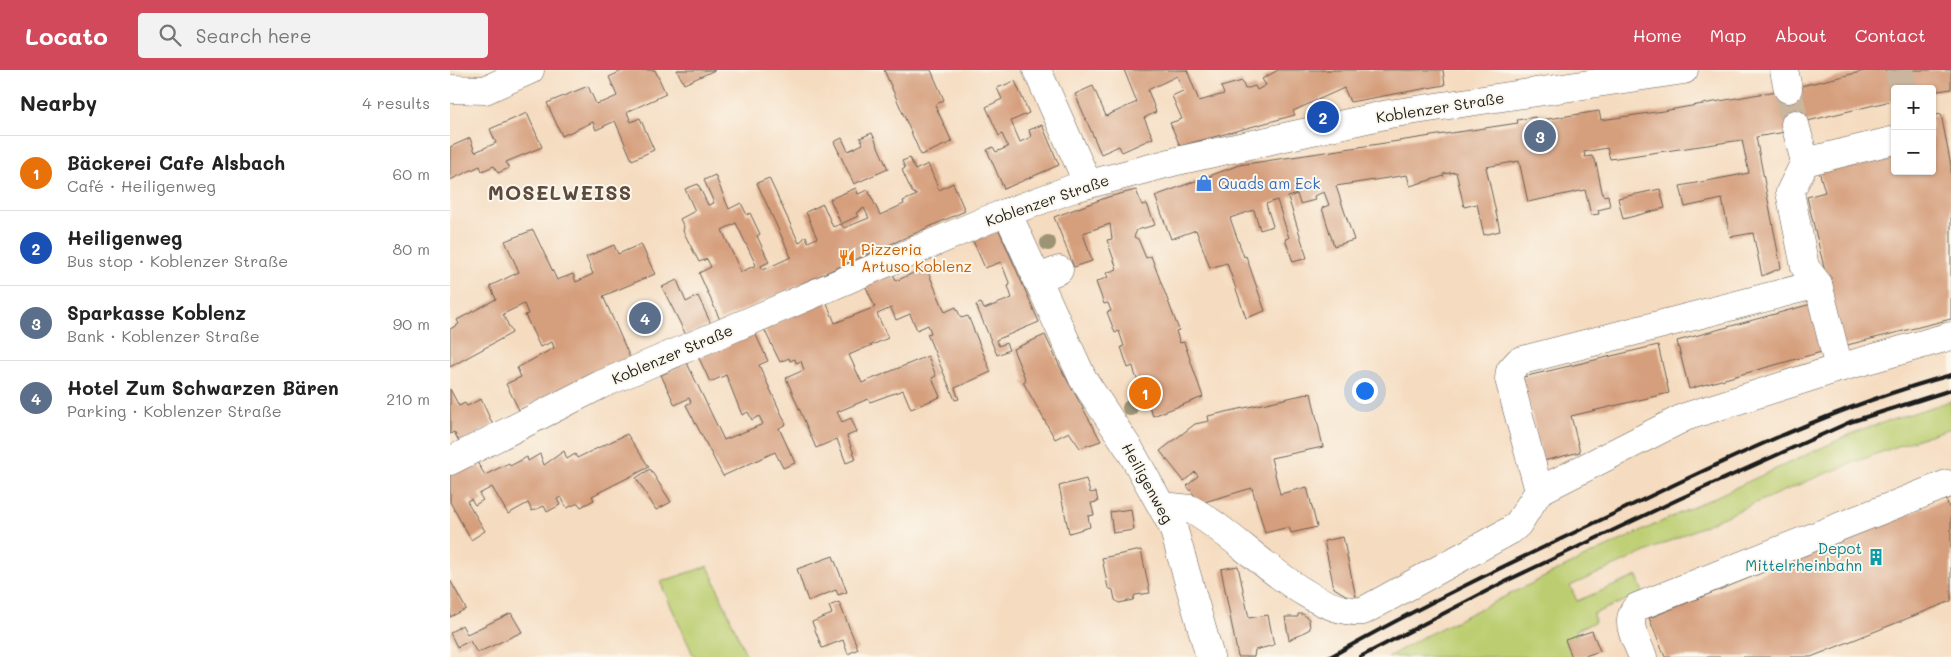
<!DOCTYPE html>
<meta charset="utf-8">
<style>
:root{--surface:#fff;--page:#f2f2f2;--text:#222;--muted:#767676;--line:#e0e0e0;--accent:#d1495b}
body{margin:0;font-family:Mali,sans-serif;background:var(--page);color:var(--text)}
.controls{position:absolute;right:15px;top:15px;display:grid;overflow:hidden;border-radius:5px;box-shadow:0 1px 4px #0004}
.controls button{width:45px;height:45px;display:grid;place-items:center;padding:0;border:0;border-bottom:1px solid var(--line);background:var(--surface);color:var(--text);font:25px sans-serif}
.you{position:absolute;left:914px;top:320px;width:18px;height:18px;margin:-12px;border:4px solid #fff;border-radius:50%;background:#1a73e8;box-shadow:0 0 0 8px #1a73e833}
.badge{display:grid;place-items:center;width:32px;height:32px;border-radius:50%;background:var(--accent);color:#fff;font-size:16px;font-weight:700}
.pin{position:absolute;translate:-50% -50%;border:2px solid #fff;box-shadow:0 1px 5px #0006}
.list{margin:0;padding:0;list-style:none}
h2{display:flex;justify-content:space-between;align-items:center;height:65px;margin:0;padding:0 20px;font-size:21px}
h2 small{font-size:16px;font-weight:400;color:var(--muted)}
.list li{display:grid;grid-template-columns:32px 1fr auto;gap:15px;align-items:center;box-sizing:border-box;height:75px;padding:0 20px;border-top:1px solid var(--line)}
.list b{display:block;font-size:19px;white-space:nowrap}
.list p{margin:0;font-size:16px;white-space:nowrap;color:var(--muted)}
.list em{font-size:16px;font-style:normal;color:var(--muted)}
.icon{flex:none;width:28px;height:28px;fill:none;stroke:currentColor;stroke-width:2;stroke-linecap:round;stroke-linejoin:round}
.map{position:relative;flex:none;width:1501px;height:587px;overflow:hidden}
header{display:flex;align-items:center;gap:30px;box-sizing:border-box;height:70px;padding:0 25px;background:var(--accent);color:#fff}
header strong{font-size:24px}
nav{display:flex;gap:28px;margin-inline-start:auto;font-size:18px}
.search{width:350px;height:45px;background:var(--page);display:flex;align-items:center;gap:12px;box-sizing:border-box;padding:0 18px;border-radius:5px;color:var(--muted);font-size:19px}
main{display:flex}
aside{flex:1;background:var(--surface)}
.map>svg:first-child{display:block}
</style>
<header>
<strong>Locato</strong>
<div class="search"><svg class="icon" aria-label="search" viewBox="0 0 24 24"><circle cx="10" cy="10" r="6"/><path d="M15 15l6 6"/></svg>Search here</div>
<nav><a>Home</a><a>Map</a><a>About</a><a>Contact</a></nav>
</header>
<main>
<aside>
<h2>Nearby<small>4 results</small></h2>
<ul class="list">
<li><span class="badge" style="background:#e8710a">1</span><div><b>Bäckerei Cafe Alsbach</b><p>Café · Heiligenweg</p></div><em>60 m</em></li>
<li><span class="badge" style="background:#1a4fb4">2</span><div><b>Heiligenweg</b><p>Bus stop · Koblenzer Straße</p></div><em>80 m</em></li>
<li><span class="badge" style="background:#5c6f8a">3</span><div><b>Sparkasse Koblenz</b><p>Bank · Koblenzer Straße</p></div><em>90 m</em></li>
<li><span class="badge" style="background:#5c6f8a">4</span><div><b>Hotel Zum Schwarzen Bären</b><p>Parking · Koblenzer Straße</p></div><em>210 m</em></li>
</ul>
</aside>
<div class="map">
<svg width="1501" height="587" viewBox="0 0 1501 587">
<rect width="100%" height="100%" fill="#fbf7ec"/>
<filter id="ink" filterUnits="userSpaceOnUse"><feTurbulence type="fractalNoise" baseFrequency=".02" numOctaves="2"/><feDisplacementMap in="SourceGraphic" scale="10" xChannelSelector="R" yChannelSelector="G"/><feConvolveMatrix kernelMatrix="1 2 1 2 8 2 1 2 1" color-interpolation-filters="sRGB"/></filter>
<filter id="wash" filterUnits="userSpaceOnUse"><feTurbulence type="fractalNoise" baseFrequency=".0096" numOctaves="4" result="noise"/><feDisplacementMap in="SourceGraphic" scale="20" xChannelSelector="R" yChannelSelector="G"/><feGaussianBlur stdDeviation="1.12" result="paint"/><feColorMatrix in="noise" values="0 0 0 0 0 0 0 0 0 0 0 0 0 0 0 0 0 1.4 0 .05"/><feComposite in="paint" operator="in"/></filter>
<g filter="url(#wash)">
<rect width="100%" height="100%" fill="#f5dbbf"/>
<g fill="#bbcd70" stroke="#6c7446">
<path d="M1501 331V358C1370 400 1246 460 1120 516L1127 531 1187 506 1193 523 1143 544 1145 552 1126 560 1128 566 1115 570 1122 587H938L969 569 1135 487 1410 360Z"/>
<path d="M258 496 297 587H244L210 512Z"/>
</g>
<g id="blocks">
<g fill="#d59e7c" fill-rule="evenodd">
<path d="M174 0H205L216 24 177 42 181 52 190 48 204 80 182 90 165 51 146 60 143 52 112 66 97 33 138 16 146 34 156 31 167 26 159 7Z"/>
<path d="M227 0H265L234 14Z"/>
<path d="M434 0H481L494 30 485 35 502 72 471 85Z"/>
<path d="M674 0H737L749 31 774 24 771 17 792 11 795 19 805 16 807 20 816 15 812 9 828 0H993L995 15 900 32 894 18 843 41 845 45 730 76 720 53 732 49 722 26 733 21 727 6 698 20 706 42 694 48 703 68 672 82 669 76 651 84 625 24 643 16 656 46 687 32Z"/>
<path d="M1419 0H1501V19L1482 22V19H1445V30L1345 54 1341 61 1306 67 1331 198 1312 206 1303 163 1280 167 1272 129 1235 137 1230 116 1299 103 1292 70 1160 89 1157 78 1134 82 1135 87 1142 86 1146 93 1153 126 1158 125 1160 137 1148 140 1149 144 1141 145 1135 120 1078 132 1069 91 1036 97 1050 161 1034 165 1027 134 1014 137 1006 102 993 104 994 106 960 116 957 105 886 116 904 170 884 176 872 138 879 135 874 122 864 126 865 130 850 134 847 124 838 127 857 188 843 192 835 169 839 168 827 130 816 134 823 156 810 160 804 140 780 148 794 187 796 186 815 241 796 248 777 193 760 198 746 160 721 169 705 126 789 95 1068 53 1067 50 1085 47V51L1149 41 1151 50 1213 41 1338 19Z"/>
<path d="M565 11 579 43 561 51 570 72 581 67 579 60 592 55 609 95 554 119 537 80 543 77 546 82 558 77 552 64 549 66 536 37 552 29 547 18Z"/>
<path d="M77 43 92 77 56 92 59 98 48 103 44 96 32 101 30 96 0 110V77L20 68 25 82 46 73 40 59Z"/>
<path d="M1491 44 1501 96V249L1393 276 1357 127 1375 122 1369 101 1445 83V101H1482V46Z"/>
<path d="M422 63 438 99 404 114 384 72 392 68 398 81 413 74 410 68Z"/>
<path d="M460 88 465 100 478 94 489 120 503 113 515 141 270 250 249 203 261 197 257 189 249 192 233 161 234 157 230 149 245 141 235 119 248 114 258 135 264 133 254 110 265 105 279 139 291 133 297 145 300 143 310 164 307 166 319 192 311 196 313 200 341 187 307 113 319 108 349 173 356 166 358 172 367 168 356 142 373 134 383 157 391 154 380 129 406 118 408 124 418 120 430 145 454 134 453 131 467 125 462 122 452 100 455 98 452 91ZM414 138 419 148 394 158 391 154 408 146 406 143ZM286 153 306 195 291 202 272 160Z"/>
<path d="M1210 119 1215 138 1173 149 1168 128Z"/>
<path d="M686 120 692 135 697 134 705 155 687 160 684 167 688 169 696 188 701 186 729 260 726 261 730 273 734 272 753 327 703 346 685 304 683 296 678 298 671 277 674 276 669 261 665 263 657 242 661 241 658 233 654 234 646 212 658 207 656 203 667 199 657 170 662 169 660 154 633 163 642 191 624 197 604 147 658 127Z"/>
<path d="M83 160 107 210 123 204 126 212 143 204 136 187 164 175 168 184 191 174 205 204 153 226 181 290 69 340 56 314 71 307 67 298 104 278 102 272 90 277 75 245 78 244 74 234 53 244 62 263 0 297V259L9 254 7 250 46 229 40 216 69 202 55 171Z"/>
<path d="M549 160 589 252 546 270 549 276 556 273 559 280 547 285 526 235 531 233 534 239 562 228 558 216 560 215 551 192 535 198 523 171Z"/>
<path d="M476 197 495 242 506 237 511 248 518 246 541 302 505 318 509 329 505 330 477 264 481 263 478 255 467 260 460 244 446 250 441 238 427 244 438 268 399 285 412 313 478 286 486 306 482 308 490 327 461 339 453 320 420 332 418 329 387 342 392 352 401 348 407 362 397 366 406 389 396 393 387 369 366 378 336 308 354 300 351 291 346 293 345 289 340 291 339 288 330 292 314 259 376 231 385 253 425 237 415 215 443 203 446 211Z"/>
<path d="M227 210 236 232 248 226 261 254 236 265 212 217Z"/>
<path d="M1361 234 1375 281 1239 319 1227 271Z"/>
<path d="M305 263 318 291 309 295 336 354 329 358 345 393 333 398 325 382 273 406 236 335 241 332 239 328 225 335 211 305 237 293 274 370 313 354 309 346 302 350 298 342 292 345 276 305 260 312 249 288Z"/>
<path d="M595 265 610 297 651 371 630 378 619 362 605 369 573 312 576 311 563 279Z"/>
<path d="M1208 275 1219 323 1121 346 1130 382 1093 391 1073 307Z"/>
<path d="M0 319 9 336 15 333 17 336 31 329 43 355 10 373 4 362 0 364Z"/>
<path d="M861 323 873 377 821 388 830 424 857 417 867 457 841 463 839 457 815 463 802 418 751 433 737 416 748 406 745 402 734 411 710 381 745 354 759 351 758 346Z"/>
<path d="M177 364 199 397 142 426 144 430 131 437 128 433 117 438 111 427 107 429 110 435 97 442 94 436 82 441 78 433 58 444 42 417 29 424 33 430 25 435 21 429 17 431 35 461 21 470 0 432V404L25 389 35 405 59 393 60 396 77 387 78 391 90 384 94 395 114 381 117 389 125 384 127 388Z"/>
<path d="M200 399 221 432 206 440 186 408Z"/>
<path d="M636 409 640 423 646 422 648 432 641 433 644 445 638 446 640 457 619 463 609 416Z"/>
<path d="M1496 429 1501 443V531L1361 587H1215L1199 548Z"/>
<path d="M681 439 684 460 663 463 660 442Z"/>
<path d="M893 467 907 532 884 518 874 471Z"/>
<path d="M691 480 700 523 685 525 683 530 669 533 665 530 663 520 658 518 652 488Z"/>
<path d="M383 486 397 522 388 525 386 520 358 531 347 499Z"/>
<path d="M788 496 799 548 818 545 824 575 805 580 804 587H788L771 499Z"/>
<path d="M0 510 16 539 0 547Z"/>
<path d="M389 532 408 579 398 584 393 570 372 578 362 552 382 544 379 536Z"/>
<path d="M61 543 72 562 27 583 20 571 7 577 0 563 12 555 17 564Z"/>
<path d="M848 544H853L859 549 860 559 839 570 835 547H848Z"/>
<path d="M1142 561 1150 581 1132 587H1122L1115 570Z"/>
</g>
</g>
</g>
<g filter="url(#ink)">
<use href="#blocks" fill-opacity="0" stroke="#685f55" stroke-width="1"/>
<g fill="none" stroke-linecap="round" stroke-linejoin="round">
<g stroke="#cab59e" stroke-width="28" stroke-dasharray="28 14" stroke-linecap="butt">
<path d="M1449 0 1453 19"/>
<path d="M1338 19 1345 54"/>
</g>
<g stroke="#685f55" stroke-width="29">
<g id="minor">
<path d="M587 0 638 114"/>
<path d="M1334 0 1338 19"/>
<path d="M0 19 35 20 80 0"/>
<path d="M1345 54 1355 92 1340 122 1355 197 1368 214 1389 298"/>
<path d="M1355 92 1445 70"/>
<path d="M557 142 633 309 680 380 723 457 760 587"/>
<path d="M586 209 609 200"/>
<path d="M0 391 150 315 537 150 624 118 727 91 939 44 1234 0"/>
<path d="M1089 421 1059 309 1060 301 1069 291 1368 214"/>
<path d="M714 440 722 437 740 439C788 464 859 547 913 541L1061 460 1068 454 1089 421 1235 347 1389 298 1501 266"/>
<path d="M1193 587C1187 572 1173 551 1187 537L1497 414"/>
</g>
</g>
<use href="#minor" stroke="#fff" stroke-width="28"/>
<g stroke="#1c1c1c" stroke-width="4">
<path d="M880 587C977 532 1079 484 1180 436 1283 386 1390 335 1501 305"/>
<path d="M910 587 1054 512 1229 429 1400 352 1501 320"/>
</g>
</g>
<g fill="#9c9475">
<circle cx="598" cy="173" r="8"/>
<circle cx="680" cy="338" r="8"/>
</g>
</g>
<defs>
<g id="shop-bare" transform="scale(1.35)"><path d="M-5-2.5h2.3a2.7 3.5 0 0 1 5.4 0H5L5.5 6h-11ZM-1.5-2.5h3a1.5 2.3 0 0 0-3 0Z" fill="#3f7fe0" stroke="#fbf7ec" stroke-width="2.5" paint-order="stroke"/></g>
<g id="restaurant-bare" transform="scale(1.35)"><path d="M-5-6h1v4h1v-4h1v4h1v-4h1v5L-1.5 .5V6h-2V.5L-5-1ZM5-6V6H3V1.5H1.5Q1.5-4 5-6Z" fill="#e8710a" stroke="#fbf7ec" stroke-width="2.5" paint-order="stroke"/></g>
<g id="building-bare" transform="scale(1.35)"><path d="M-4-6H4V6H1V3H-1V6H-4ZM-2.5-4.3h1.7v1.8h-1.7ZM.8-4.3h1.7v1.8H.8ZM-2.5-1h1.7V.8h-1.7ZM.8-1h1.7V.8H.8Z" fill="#0f9aa8" stroke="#fbf7ec" stroke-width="2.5" paint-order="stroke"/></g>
</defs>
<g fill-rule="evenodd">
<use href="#shop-bare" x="754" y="113"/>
<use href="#restaurant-bare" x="397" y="188"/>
<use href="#building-bare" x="1426" y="487"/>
</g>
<g text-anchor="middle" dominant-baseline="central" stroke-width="4" stroke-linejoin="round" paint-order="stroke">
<g font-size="15" fill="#1c1c1c" stroke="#fbf7ec">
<text transform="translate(990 37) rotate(-9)">Koblenzer Straße</text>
<text transform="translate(597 130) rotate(-19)">Koblenzer Straße</text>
<text transform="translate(222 284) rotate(-23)">Koblenzer Straße</text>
<text transform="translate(698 413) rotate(61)">Heiligenweg</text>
</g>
<g font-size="15" fill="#366cbe" stroke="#fbf7ec" text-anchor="start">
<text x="768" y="113">Quads am Eck</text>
</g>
<g font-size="15" fill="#c56008" stroke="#fbf7ec" text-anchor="start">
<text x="411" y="179">Pizzeria<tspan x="411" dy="17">Artuso Koblenz</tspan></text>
</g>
<g font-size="15" fill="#0d838f" stroke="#fbf7ec" text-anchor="end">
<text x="1412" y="478">Depot<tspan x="1412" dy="17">Mittelrheinbahn</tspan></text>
</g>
<g font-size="20" font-weight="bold" letter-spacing="1" fill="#5d4a3e" stroke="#fbf7ec">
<text x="110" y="122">MOSELWEISS</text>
</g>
</g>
</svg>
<div class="controls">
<button>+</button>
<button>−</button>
</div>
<div class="you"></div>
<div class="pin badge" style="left:695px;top:323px;background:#e8710a">1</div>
<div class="pin badge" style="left:873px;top:47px;background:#1a4fb4">2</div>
<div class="pin badge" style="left:1090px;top:66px;background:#5c6f8a">3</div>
<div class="pin badge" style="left:195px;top:248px;background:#5c6f8a">4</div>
</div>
</main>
